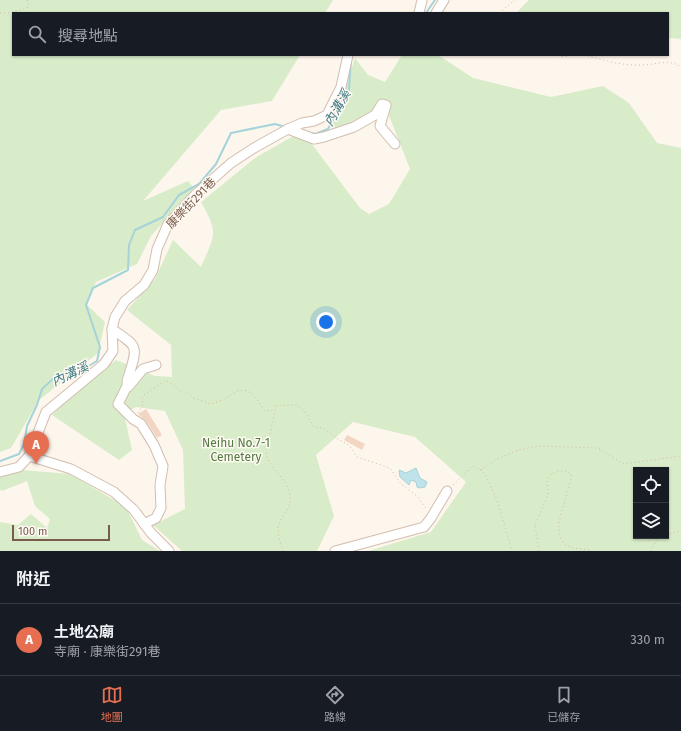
<!DOCTYPE html>
<html lang="zh-TW">
<meta charset="utf-8">
<style>
:root{--surface:#171b24;--page:#20242c;--text:#f1f3f6;--muted:#9ea1a6;--line:#363941;--accent:#e76f51}
body{margin:0;font-family:"Fira Sans","Noto Sans TC",sans-serif;background:var(--page);color:var(--text)}
.controls{position:absolute;right:12px;bottom:12px;display:grid;overflow:hidden;border-radius:0px;box-shadow:0 1px 3px #0004}
.controls button{width:36px;height:36px;display:grid;place-items:center;padding:0;border:0;border-bottom:1px solid var(--line);background:var(--surface);color:var(--text);font:20px sans-serif}
.scale{position:absolute;left:12px;bottom:10px;width:98px;box-sizing:border-box;padding-left:4px;border:2px solid #7a5c4d;border-top:0;font-size:11px;line-height:14px;white-space:nowrap;color:#7a5c4d;-webkit-text-stroke:3px #fffaf3;paint-order:stroke}
.you{position:absolute;left:326px;top:322px;width:14px;height:14px;margin:-10px;border:3px solid #fff;border-radius:50%;background:#1a73e8;box-shadow:0 0 0 6px #1a73e833}
.badge{display:grid;place-items:center;width:26px;height:26px;border-radius:50%;background:var(--accent);color:#fff;font-size:13px;font-weight:700}
.pin{position:absolute;translate:-50% -33px;filter:drop-shadow(0 1px 2px #0008)}
.pin::after{content:'';position:absolute;top:21px;width:14px;height:12px;background:inherit;clip-path:polygon(0 0,100% 0,50% 100%)}
.list{margin:0;padding:0;list-style:none}
h2{display:flex;justify-content:space-between;align-items:center;height:52px;margin:0;padding:0 16px;font-size:17px}
h2 small{font-size:13px;font-weight:400;color:var(--muted)}
.list li{display:grid;grid-template-columns:26px 1fr auto;gap:12px;align-items:center;box-sizing:border-box;height:72px;padding:0 16px;border-top:1px solid var(--line)}
.list b{display:block;font-size:15px;white-space:nowrap}
.list p{margin:0;font-size:13px;white-space:nowrap;color:var(--muted)}
.list em{font-size:13px;font-style:normal;color:var(--muted)}
.icon{flex:none;width:22px;height:22px;fill:none;stroke:currentColor;stroke-width:2;stroke-linecap:round;stroke-linejoin:round}
.map{position:relative;flex:none;width:681px;height:551px;overflow:hidden}
.search{position:absolute;background:var(--surface);box-shadow:0 1px 3px #0004;left:12px;right:12px;top:12px;height:44px;display:flex;align-items:center;gap:10px;box-sizing:border-box;padding:0 14px;border-radius:0px;color:var(--muted);font-size:15px}
.sheet{height:124px;background:var(--surface)}
nav{display:flex;justify-content:space-around;align-items:center;box-sizing:border-box;height:56px;border-top:1px solid var(--line);background:var(--surface);font-size:11px;color:var(--muted)}
nav a{display:grid;justify-items:center;gap:2px}
nav .on{color:var(--accent)}
.map>svg:first-child{display:block}
</style>
<div class="map">
<svg width="681" height="551" viewBox="0 0 681 551">
<rect width="100%" height="100%" fill="#fdf6ec"/>
<g fill="#d8ecc9" fill-rule="evenodd">
<path d="M0 0H333L325 13H13V55H300L272 101 221 110 143 201 188 181 194 188 151 236 137 264 96 282 86 304 105 322 98 353 39 400 11 448 0 452Z"/>
<path d="M529 0H681V39L668 38V13H516Z"/>
<path d="M402 55H438L473 78 551 97 603 86 629 103 657 143 681 148V551H368L431 532 466 482 415 437 353 422 316 455 334 516 317 551H182L153 525 185 509 183 450 165 411 136 407 124 414 132 450 119 460 52 415 86 382 116 360 155 376 172 377 171 345 127 310 155 279 173 240 201 267C215 234 219 234 201 202L255 158 302 131 360 208 369 214 389 204 410 169 388 113 373 111 353 125 331 130 355 58 368 75 385 82ZM636 470H666V536H636Z"/>
<path d="M22 470 70 474 126 507 142 540 160 551H0V522L18 525 31 514 47 528 50 519 35 506 27 481 2 491 0 489V476Z"/>
</g>
<path fill="#bfe3e8" stroke="#a5d3da" d="M416 468 420 478 427 482 425 487 420 488 417 487 416 482 411 480 409 485 400 477 399 470 406 473Z"/>
<g fill="none" stroke-linecap="round" stroke-linejoin="round">
<g stroke="#a5d3da" stroke-width="2">
<path d="M426 13 435 0"/>
<path d="M312 133 315 134 328 129 349 90 351 60"/>
<path d="M0 461 19 454 24 444 27 426 37 405 42 389 54 378 77 373 97 361 100 347 86 305 93 288 128 270 129 245 135 230 163 217 179 195 199 184 216 164 231 133 275 124 285 127"/>
</g>
</g>
<g fill="#f3d5c3">
<path d="M146 409 162 435 157 438 146 421 138 414Z"/>
<path d="M347 435 365 444 362 450 344 440Z"/>
</g>
<g fill="none" stroke-linecap="round" stroke-linejoin="round">
<g stroke="#d1beb0" stroke-width="11">
<g id="minor">
<path d="M419 13 422 0"/>
<path d="M436 13 444 0"/>
<path d="M288 129 314 139 324 137 354 127 375 115 382 104 386 105 380 126 395 144"/>
<path d="M112 329C138 347 138 345 129 375 127 380 126 383 128 387L143 369 156 365"/>
<path d="M127 386 118 404 133 419 141 424 154 445 163 466 160 485 161 508 156 518 144 524"/>
<path d="M29 456 71 469 114 492 134 510 151 533 169 551"/>
<path d="M0 472 19 467 29 456 46 412 104 364 113 351 112 329 115 317 125 301 144 285 153 270 157 249 168 224 196 194 231 163 254 148 288 129 302 123 314 121 327 115 341 87 348 55"/>
<path d="M335 551 424 527 431 518 447 491"/>
</g>
</g>
<g stroke="#d9b8a5" stroke-width="1" stroke-dasharray="1 3" stroke-linecap="butt">
<path d="M0 13H10L29 7 27 0"/>
<path d="M499 13 515 0"/>
<path d="M554 55 566 57 571 55"/>
<path d="M584 55C603 60 623 66 642 65 656 65 668 58 681 67"/>
<path d="M138 413 143 404 142 398 144 395 166 380 181 391 188 393 193 398 211 404 223 400 237 391 243 390 252 393 265 411 274 410"/>
<path d="M481 470 495 460 518 450 540 446 598 448 624 464 681 456"/>
<path d="M453 485 472 466 481 470 487 478 498 503 512 551"/>
<path d="M666 535 681 531"/>
<path d="M283 551C281 543 276 532 279 524 282 514 292 509 290 496 288 478 270 470 266 454L276 406C303 403 301 405 314 427L323 428 336 438 349 445 357 457 390 468 401 484 417 496 427 510"/>
<path d="M539 551 535 525 548 495 547 480 551 474 558 471H565L571 474C572 494 545 533 568 546 575 550 585 548 592 551"/>
<path d="M651 551 656 541 664 536"/>
</g>
<use href="#minor" stroke="#fff" stroke-width="9"/>
</g>
<g text-anchor="middle" dominant-baseline="central" stroke-width="3" stroke-linejoin="round" paint-order="stroke">
<g font-size="12" fill="#7a5c4d" stroke="#fffaf3">
<text transform="translate(191 203) rotate(-46)">康樂街291巷</text>
</g>
<g font-size="12" fill="#537a41" stroke="#fffaf3">
<text x="236" y="443">Neihu No.7-1<tspan x="236" dy="14">Cemetery</tspan></text>
</g>
<g font-size="13" font-style="italic" fill="#437c86" stroke="#fffaf3">
<text transform="translate(337 108) rotate(-60)">內溝溪</text>
<text transform="translate(70 374) rotate(-25)">內溝溪</text>
</g>
</g>
</svg>
<div class="controls">
<button><svg class="icon" aria-label="locate" viewBox="0 0 24 24"><circle cx="12" cy="12" r="6"/><path d="M12 2v4M12 18v4M2 12h4M18 12h4"/></svg></button>
<button><svg class="icon" aria-label="layers" viewBox="0 0 24 24"><path d="M12 4l9 5-9 5-9-5zM3 14l9 5 9-5"/></svg></button>
</div>
<div class="scale">100 m</div>
<div class="you"></div>
<div class="pin badge" style="left:36px;top:464px">A</div>
<div class="search"><svg class="icon" aria-label="search" viewBox="0 0 24 24"><circle cx="10" cy="10" r="6"/><path d="M15 15l6 6"/></svg>搜尋地點</div>
</div>
<section class="sheet">
<h2>附近<small></small></h2>
<ul class="list">
<li><span class="badge">A</span><div><b>土地公廟</b><p>寺廟 · 康樂街291巷</p></div><em>330 m</em></li>
</ul>
</section>
<nav>
<a class="on"><svg class="icon" aria-label="map" viewBox="0 0 24 24"><path d="M3 6l6-2 6 2 6-2v14l-6 2-6-2-6 2zM9 4v14M15 6v14"/></svg>地圖</a>
<a><svg class="icon" aria-label="directions" viewBox="0 0 24 24"><path d="M12 3l9 9-9 9-9-9zM9 14v-3h6M13 9l2 2-2 2"/></svg>路線</a>
<a><svg class="icon" aria-label="saved" viewBox="0 0 24 24"><path d="M7 4h10v16l-5-4-5 4z"/></svg>已儲存</a>
</nav>
